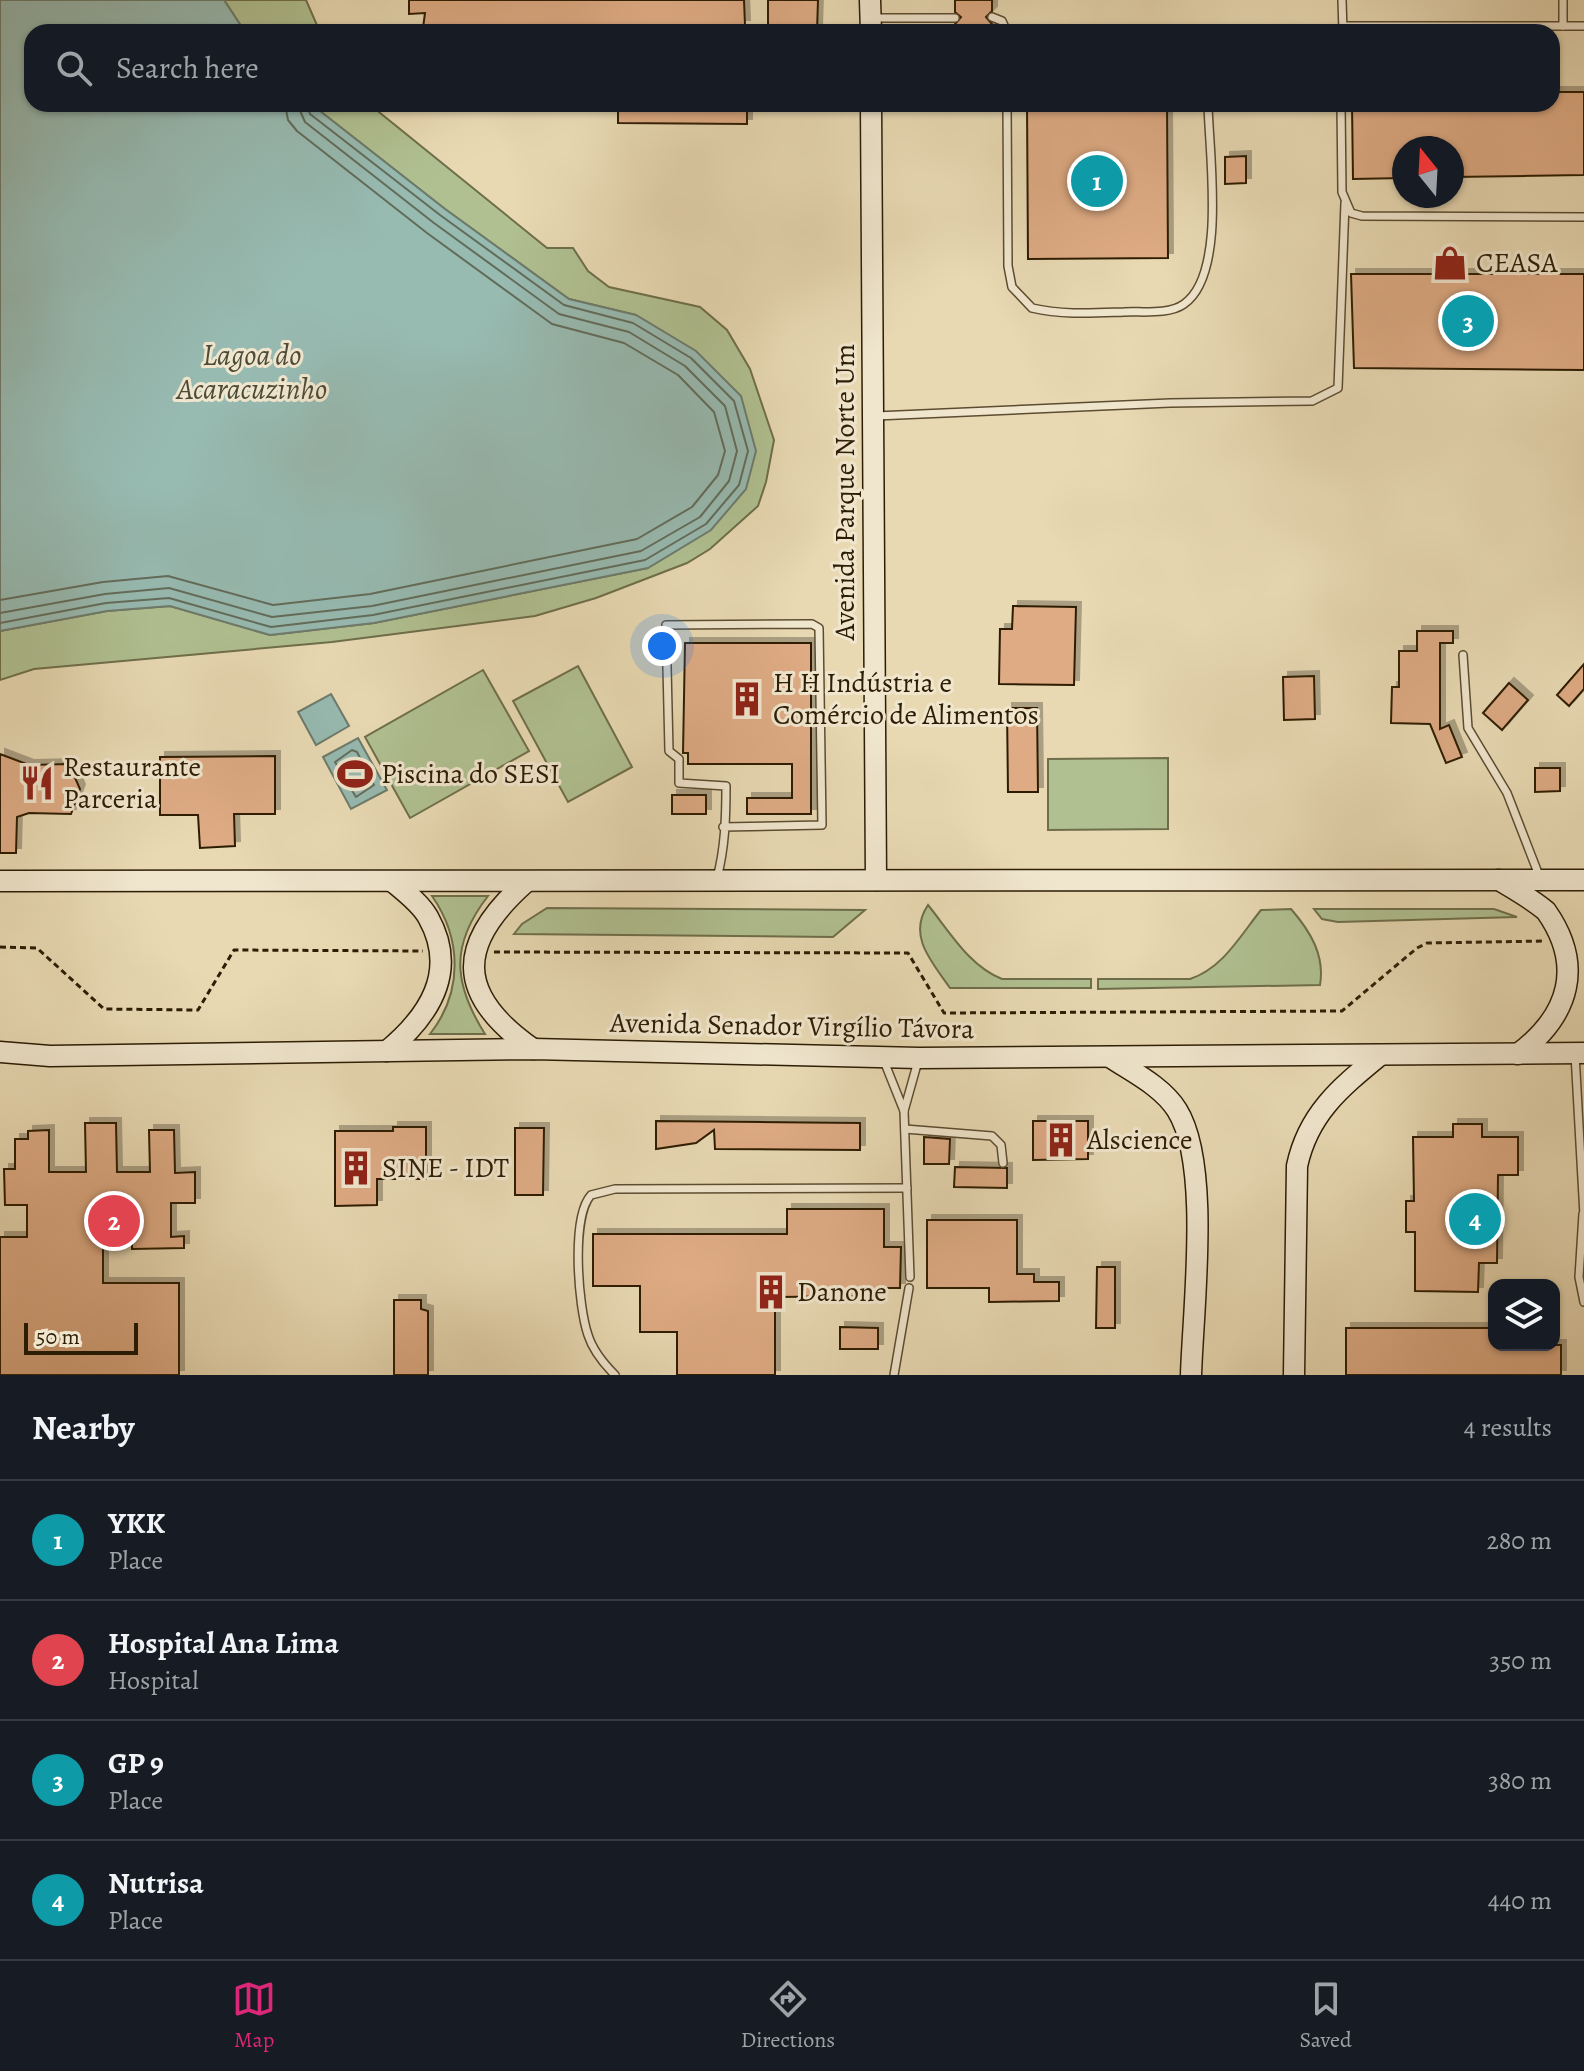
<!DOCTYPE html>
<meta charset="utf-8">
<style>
:root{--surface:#171b24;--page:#242831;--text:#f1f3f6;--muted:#9ea1a6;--line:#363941;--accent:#db2777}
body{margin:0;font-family:Alegreya,serif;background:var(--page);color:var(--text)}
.controls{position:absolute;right:24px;bottom:24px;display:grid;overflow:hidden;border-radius:16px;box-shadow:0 2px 6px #0004}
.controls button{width:72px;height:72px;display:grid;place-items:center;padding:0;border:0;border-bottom:2px solid var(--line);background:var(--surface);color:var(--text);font:40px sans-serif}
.compass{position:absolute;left:1392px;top:136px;width:72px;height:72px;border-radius:50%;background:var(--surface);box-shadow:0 2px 6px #0004;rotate:342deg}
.scale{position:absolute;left:24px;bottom:20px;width:114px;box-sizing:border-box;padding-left:8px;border:4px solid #2d1d04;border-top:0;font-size:22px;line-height:28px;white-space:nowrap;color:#2d1d04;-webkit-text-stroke:6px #f0e6ce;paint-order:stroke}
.you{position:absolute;left:662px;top:646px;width:28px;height:28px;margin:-20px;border:6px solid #fff;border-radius:50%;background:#1a73e8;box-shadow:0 0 0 12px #1a73e833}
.badge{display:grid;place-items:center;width:52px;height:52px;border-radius:50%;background:var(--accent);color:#fff;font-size:26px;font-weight:700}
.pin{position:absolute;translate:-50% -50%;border:4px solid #fff;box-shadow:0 2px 8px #0006}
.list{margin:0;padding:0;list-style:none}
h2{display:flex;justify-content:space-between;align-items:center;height:104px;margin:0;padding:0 32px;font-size:34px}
h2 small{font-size:26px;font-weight:400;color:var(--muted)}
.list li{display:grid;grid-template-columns:52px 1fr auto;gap:24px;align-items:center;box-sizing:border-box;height:120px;padding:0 32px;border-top:2px solid var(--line)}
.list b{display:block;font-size:30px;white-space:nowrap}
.list p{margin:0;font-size:26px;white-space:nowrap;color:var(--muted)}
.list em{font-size:26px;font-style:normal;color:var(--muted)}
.icon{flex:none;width:44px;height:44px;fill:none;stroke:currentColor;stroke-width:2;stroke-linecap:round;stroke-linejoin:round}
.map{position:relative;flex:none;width:1584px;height:1375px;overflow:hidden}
.search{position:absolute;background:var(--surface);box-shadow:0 2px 6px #0004;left:24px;right:24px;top:24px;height:88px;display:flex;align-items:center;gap:20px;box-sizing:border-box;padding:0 28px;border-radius:24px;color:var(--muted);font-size:30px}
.sheet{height:584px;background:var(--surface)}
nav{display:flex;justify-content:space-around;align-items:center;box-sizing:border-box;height:112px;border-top:2px solid var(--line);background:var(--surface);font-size:22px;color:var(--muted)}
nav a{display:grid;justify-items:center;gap:4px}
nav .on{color:var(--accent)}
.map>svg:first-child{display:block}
</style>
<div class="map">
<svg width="1584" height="1375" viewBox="0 0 1584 1375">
<defs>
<filter id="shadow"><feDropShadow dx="5" dy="-5" stdDeviation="0" flood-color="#0004"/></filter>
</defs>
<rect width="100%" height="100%" fill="#e8d9b3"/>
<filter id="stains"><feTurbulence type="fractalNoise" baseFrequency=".0025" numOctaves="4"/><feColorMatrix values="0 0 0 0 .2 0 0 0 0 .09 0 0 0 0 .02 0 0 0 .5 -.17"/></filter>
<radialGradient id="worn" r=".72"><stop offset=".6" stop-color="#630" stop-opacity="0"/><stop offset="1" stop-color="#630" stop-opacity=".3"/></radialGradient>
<g fill="#b0c091" stroke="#6e6e4a" stroke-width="2">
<path d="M224 0H306L320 32H245Z"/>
<path d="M311 104H369L547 248H573L588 271 609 287 700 307 727 330 750 369 774 440 766 482 758 506 710 549 687 563 596 598 535 616 332 642 34 669 0 680V631L107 611 170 606 270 635 374 623 648 568 636 315 569 299 445 209Z"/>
<path d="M578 666 632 767 568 802 513 701Z"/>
<path d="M483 670 529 751 410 818 365 737Z"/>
<path d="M1168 758V829L1048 830V759Z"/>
<path d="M432 896H488C450 945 453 983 485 1034H430C463 992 462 939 432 896Z"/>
<path d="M928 905C950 932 969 966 1002 979H1091V988H950C932 962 907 936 928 905Z"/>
<path d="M547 908 865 910 833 937 514 934 522 924Z"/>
<path d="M1291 909C1311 932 1325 956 1320 985L1098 989V979H1190C1223 968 1240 936 1261 910Z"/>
<path d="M1314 909H1494L1517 917 1338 922 1322 919Z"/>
</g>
<g fill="#97bab1" stroke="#6d7b6c" stroke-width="2">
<path d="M0 0H224L245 32H32V104H311L445 209 569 299 636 315 696 351 741 396 756 451 746 489 711 530 648 568 374 623 270 635 170 606 107 611 0 631Z"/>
<path d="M331 694 349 726 316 745 298 712Z"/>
<path d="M358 738 387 790 351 809 323 757Z"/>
</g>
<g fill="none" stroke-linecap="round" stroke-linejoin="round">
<g stroke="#626c5a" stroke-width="2">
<path d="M0 600 103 582 168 576 273 605 370 594 637 539 692 507 718 475 725 451 714 412 678 375 624 343 552 324 427 233 297 131 288 120 285 104"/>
<path d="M0 613 105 594 169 588 272 617 372 606 641 551 700 517 729 481 737 451 725 406 685 366 629 332 559 314 434 223 305 122 297 104"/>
<path d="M0 623 106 603 169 598 271 627 373 615 645 560 706 524 739 485 748 451 734 401 691 358 633 323 564 305 440 215 310 114 307 104"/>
<path d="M352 750 357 752 374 785 356 797 335 762Z"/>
</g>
</g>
<g fill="#deab84" stroke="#2d1d04" stroke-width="2" filter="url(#shadow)">
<path d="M409 0H744L745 25 423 28 425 13 409 14Z"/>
<path d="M768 0H818L817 32H768Z"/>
<path d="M955 0H992V11L986 17 992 24V32H955V24L961 17 955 12Z"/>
<path d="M1552 92H1584V175L1452 177V148H1404V178L1353 179 1352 104H1552Z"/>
<path d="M618 104H747V124L618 123Z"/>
<path d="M1027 104H1167L1168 258 1028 259Z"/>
<path d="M1246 156V183L1225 184V157Z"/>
<path d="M1351 274H1584V370L1354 368Z"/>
<path d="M1013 606 1076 607 1074 685 999 684 1000 629H1012Z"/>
<path d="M1417 631H1453V643H1440V729L1449 725 1462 757 1446 763 1430 724 1391 723 1392 687H1399V651H1417Z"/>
<path d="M685 643H811V814H747V798H792V764H688V753H683Z"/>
<path d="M1584 664V689L1569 706 1557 695Z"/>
<path d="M1314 676 1315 719 1284 720 1283 677Z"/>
<path d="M1509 683 1528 700 1502 730 1483 713Z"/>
<path d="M1007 708H1037L1038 792H1008Z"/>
<path d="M0 754 29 765 69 764 80 789 71 814 29 813 17 817 16 853H0Z"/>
<path d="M275 756V814H234L235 846 200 848 198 815H160V757Z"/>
<path d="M1535 768H1560V791L1535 792Z"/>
<rect x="672" y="795" width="34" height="19"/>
<path d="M656 1121 860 1123V1150L715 1149 714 1130 696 1143 656 1149Z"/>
<path d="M1033 1121H1088V1159L1033 1160Z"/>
<path d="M85 1123H116L117 1172H150L149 1130H174L175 1173 195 1172V1203H171V1237L184 1236V1248L132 1249V1234L128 1231 103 1230V1283H179V1375H0V1237H27V1205H5L4 1169H15V1139H28V1131L49 1130V1172H86Z"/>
<path d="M1453 1124H1482V1137H1518V1175H1498L1497 1263H1479L1478 1292 1415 1291V1232H1406V1201H1414L1413 1137H1453Z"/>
<path d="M393 1127H426V1179H377V1205L335 1206V1131H393Z"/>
<path d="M515 1128H544L543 1195H515Z"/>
<path d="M924 1137 950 1139 949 1164H924Z"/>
<path d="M955 1167 1007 1168V1188L954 1187Z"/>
<path d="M787 1209H884V1247H901L900 1288H877V1296L775 1297V1375H677V1332H640V1286H593V1234H787Z"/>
<path d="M927 1220H1017V1274H1034V1282H1059V1301L989 1302V1288H927Z"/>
<path d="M1097 1267H1115V1328H1096Z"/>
<path d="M394 1300H421V1309L428 1311V1375H394Z"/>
<path d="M840 1327 878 1328V1349H840Z"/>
<path d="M1346 1328H1494V1345H1561V1375H1346Z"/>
</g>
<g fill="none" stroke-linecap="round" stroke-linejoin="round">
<g stroke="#5c4c30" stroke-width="10">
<g id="lane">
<path d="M1342 0 1343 32"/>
<path d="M1563 0V26"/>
<path d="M992 17 1002 21 1007 32"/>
<path d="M873 18H955"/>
<path d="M1343 26H1584"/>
<path d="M1007 104 1008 266 1012 287 1032 308C1062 315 1093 313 1124 312 1141 311 1169 315 1184 304 1227 274 1209 154 1208 104"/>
<path d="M1341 104 1342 192 1351 213 1362 216 1584 217"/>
<path d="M876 416 1170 403 1312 401 1338 388 1345 203"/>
<path d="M1463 655 1468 728 1507 793 1540 878"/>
<path d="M717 878C725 848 726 817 726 786L679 783V759L669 751 666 625 812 624 819 628 822 825 723 827"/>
<path d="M1575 1054 1584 1215"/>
<path d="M884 1061 904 1111"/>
<path d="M905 1129 992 1136 1001 1145 1003 1163"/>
<path d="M1583 1214 1579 1277 1584 1302"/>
<path d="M910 1277 904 1111 918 1061"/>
<path d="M615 1375C603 1363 593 1351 588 1335 578 1306 571 1217 591 1195L615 1189 907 1188"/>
<path d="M894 1375 909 1288"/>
</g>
</g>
<g stroke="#2d1d04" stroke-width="23">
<g id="secondary">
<path d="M870 0 871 32"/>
<path d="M871 104 876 880"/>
<path d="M1499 880C1514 889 1532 899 1546 911 1584 965 1570 1015 1518 1054"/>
<path d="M0 881 1584 880"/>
<path d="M526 882C457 943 454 994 533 1049"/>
<path d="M387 1051C428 1017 459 972 428 917 420 903 405 892 393 882"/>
<path d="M0 1052 50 1056 533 1049 919 1058 1584 1053"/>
<path d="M1110 1057C1132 1072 1162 1086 1177 1110 1211 1164 1193 1308 1191 1375"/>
<path d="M1294 1375 1297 1166C1308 1114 1340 1088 1379 1056"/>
</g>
</g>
<g stroke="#2d1d04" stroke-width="3" stroke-dasharray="6 4" stroke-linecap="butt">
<path d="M0 947 37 948 104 1009 198 1010 234 950 423 951"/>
<path d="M494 952 908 953 944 1013 1342 1011 1417 948 1427 943 1545 941"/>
</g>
<use href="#lane" stroke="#f0e6ce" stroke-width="7"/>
<use href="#secondary" stroke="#f0e6ce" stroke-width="20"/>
</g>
<defs>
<g id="shop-bare" transform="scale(2.76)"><path d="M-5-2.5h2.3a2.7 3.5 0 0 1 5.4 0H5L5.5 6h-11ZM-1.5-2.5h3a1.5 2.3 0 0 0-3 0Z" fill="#8f2418" stroke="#f0e6ce" stroke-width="2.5" paint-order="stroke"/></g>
<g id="building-bare" transform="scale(2.76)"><path d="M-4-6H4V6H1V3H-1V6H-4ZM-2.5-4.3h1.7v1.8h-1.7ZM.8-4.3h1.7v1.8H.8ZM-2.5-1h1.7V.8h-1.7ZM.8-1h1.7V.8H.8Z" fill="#8f2418" stroke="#f0e6ce" stroke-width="2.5" paint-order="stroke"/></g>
<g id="stadium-bare" transform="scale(2.76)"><path d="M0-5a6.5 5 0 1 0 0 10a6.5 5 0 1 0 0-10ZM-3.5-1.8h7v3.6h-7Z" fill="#8f2418" stroke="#f0e6ce" stroke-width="2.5" paint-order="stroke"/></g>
<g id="restaurant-bare" transform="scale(2.76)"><path d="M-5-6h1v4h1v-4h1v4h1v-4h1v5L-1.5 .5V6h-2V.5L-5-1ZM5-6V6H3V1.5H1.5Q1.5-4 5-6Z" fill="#8f2418" stroke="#f0e6ce" stroke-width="2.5" paint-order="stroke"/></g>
</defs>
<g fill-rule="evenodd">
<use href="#shop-bare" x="1450" y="263"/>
<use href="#building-bare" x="747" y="699"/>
<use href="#stadium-bare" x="355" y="774"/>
<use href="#restaurant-bare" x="37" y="783"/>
<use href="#building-bare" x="1061" y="1140"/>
<use href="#building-bare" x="356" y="1168"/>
<use href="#building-bare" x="771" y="1292"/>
</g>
<g text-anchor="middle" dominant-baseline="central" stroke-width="6" stroke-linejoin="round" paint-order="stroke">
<g font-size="28" fill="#2d1d04" stroke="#f0e6ce" text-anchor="start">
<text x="1476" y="263">CEASA</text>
<text x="773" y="683">H H Indústria e<tspan x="773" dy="32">Comércio de Alimentos</tspan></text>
<text x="63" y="767">Restaurante<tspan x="63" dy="32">Parceria</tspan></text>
<text x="381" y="774">Piscina do SESI</text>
<text x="1087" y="1140">Alscience</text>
<text x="382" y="1168">SINE - IDT</text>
<text x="797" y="1292">Danone</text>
</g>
<g font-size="28" fill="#2d1d04" stroke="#f0e6ce">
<text transform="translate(845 492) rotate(-90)">Avenida Parque Norte Um</text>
<text transform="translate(792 1026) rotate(1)">Avenida Senador Virgílio Távora</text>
</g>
<g font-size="30" font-style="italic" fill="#4d4c38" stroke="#f0e6ce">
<text x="252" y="355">Lagoa do<tspan x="252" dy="34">Acaracuzinho</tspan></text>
</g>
</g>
<rect width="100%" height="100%" filter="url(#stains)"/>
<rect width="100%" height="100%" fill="url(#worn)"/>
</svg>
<div class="controls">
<button><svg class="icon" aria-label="layers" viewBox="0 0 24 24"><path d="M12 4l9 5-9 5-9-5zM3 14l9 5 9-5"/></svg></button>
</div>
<svg class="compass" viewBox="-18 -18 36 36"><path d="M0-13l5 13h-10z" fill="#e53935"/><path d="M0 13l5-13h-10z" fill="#9ea1a6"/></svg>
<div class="scale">50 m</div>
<div class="you"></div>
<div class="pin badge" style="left:1097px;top:181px;background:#0f9aa8">1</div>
<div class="pin badge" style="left:114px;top:1221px;background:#e0444e">2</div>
<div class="pin badge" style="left:1468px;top:321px;background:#0f9aa8">3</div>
<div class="pin badge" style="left:1475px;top:1219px;background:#0f9aa8">4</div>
<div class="search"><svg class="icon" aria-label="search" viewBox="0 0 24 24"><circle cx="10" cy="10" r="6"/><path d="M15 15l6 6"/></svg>Search here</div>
</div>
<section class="sheet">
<h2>Nearby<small>4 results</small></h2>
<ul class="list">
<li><span class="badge" style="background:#0f9aa8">1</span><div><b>YKK</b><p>Place</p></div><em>280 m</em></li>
<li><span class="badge" style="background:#e0444e">2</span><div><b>Hospital Ana Lima</b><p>Hospital</p></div><em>350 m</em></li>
<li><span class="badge" style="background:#0f9aa8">3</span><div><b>GP 9</b><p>Place</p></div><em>380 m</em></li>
<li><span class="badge" style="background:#0f9aa8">4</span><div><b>Nutrisa</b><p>Place</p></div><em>440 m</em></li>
</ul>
</section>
<nav>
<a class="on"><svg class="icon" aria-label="map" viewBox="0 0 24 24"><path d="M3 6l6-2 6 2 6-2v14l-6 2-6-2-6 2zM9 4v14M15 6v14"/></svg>Map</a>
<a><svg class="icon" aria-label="directions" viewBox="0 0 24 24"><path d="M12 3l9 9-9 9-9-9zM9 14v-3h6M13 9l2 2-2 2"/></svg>Directions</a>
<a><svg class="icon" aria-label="saved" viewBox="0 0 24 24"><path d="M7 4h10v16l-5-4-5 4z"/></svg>Saved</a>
</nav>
